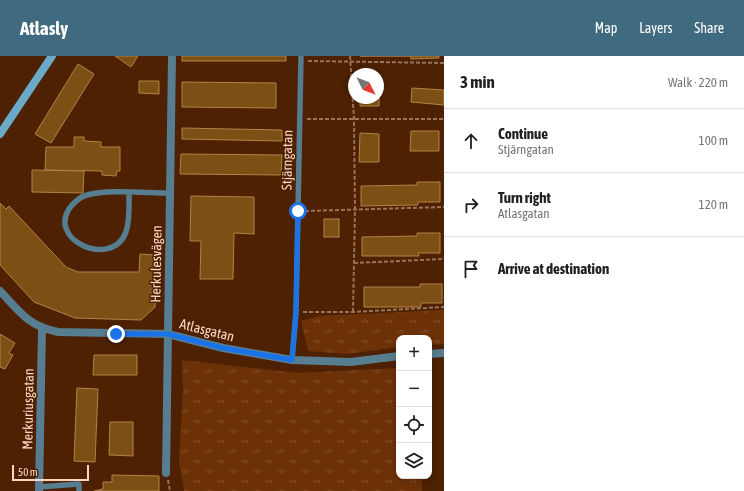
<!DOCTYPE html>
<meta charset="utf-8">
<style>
:root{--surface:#fff;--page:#f6f6f6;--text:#202124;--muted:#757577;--line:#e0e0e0;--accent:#406a7f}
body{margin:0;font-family:"Asap Condensed",sans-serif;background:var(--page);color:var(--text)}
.controls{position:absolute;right:12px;bottom:12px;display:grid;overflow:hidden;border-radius:8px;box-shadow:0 2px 6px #0003}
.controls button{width:36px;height:36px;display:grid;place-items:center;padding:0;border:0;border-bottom:1px solid var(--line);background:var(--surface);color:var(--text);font:20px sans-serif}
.compass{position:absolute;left:348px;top:12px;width:36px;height:36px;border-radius:50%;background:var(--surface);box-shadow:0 2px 6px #0003;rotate:132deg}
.scale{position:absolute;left:12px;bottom:10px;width:77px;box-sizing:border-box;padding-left:4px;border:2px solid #fcd7c4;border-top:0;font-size:11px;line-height:14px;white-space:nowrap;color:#fcd7c4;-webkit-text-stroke:3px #4d2102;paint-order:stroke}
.stop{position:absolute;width:12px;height:12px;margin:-9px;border:3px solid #1a73e8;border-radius:50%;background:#fff}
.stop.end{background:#1a73e8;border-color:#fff;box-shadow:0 1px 4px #0008}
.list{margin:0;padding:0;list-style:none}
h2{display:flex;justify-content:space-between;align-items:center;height:52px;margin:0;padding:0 16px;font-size:17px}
h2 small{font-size:13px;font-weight:400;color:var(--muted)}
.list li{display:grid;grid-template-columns:26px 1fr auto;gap:12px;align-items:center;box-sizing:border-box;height:64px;padding:0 16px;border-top:1px solid var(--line)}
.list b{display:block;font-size:15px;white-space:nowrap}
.list p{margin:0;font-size:13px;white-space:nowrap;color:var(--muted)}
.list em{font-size:13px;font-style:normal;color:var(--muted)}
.icon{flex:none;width:22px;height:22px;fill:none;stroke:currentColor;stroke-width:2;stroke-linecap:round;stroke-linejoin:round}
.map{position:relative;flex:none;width:444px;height:435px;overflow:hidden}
header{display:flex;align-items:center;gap:24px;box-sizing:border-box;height:56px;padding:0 20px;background:var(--accent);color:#fff}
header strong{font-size:19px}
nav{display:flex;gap:22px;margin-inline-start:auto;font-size:14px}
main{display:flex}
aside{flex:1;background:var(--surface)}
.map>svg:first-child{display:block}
</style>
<header>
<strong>Atlasly</strong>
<nav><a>Map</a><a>Layers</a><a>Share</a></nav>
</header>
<main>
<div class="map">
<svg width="444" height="435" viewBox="0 0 444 435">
<defs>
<pattern id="grass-tufts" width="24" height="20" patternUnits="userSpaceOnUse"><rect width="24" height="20" fill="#6d3107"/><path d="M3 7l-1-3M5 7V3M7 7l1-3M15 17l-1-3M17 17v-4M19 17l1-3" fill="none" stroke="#834e2a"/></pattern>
</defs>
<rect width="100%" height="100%" fill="#4d2102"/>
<g fill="url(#grass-tufts)">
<path d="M444 254V288L429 289V282H399V291L346 298 308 295 301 265 319 260Z"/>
<path d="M182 304 298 317 397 312 399 341V420H422V435H184L179 405 183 333Z"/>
</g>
<g fill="#7c5015" stroke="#b48247">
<path d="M115 0H138L131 11Z"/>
<rect x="182" y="0" width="104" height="5"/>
<path d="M360 0H439V2L411 3V0Z"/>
<path d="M78 8 94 18 51 87 35 78Z"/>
<path d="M379 22V50H360V42H378Z"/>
<path d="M139 25H159V38L139 37Z"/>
<path d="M182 26 276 27V52L182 51Z"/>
<path d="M412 32 444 34V49L411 46Z"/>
<path d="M182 72 282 74V85L182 83Z"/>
<path d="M411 75H439V95H410Z"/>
<path d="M360 77 379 78V106H359Z"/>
<path d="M74 81H84V85L101 86V91H120V115H117L116 120 102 119V115L45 114 46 91H74Z"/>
<path d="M181 98 282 99 281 119 180 118Z"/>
<path d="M32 114 84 115 83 137 32 136Z"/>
<path d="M417 126H440V146H418V149L361 150V130L417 129Z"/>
<path d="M191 140 254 141V178L234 177 233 223H200L201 185H190Z"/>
<path d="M0 147 6 153 9 150 66 211 78 216H139L140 198 156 199 155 251 141 264 75 262 34 246 0 209Z"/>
<rect x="324" y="163" width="15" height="18"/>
<path d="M417 177H440V197H418L419 200H362V181L417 180Z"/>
<path d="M420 228H442V247H421V251H364V231H420Z"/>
<path d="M0 278 15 287 9 297 13 299 5 313 0 311Z"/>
<path d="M94 299H137V319H93Z"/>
<path d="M77 332 98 333 95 406 74 405Z"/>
<path d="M110 366H133V400L109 399Z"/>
<path d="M112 419 159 420V435H94L103 433V426H112Z"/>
</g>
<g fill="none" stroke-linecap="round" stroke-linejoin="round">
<g stroke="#9b7359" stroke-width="2" stroke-dasharray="4 2" stroke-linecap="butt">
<path d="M350 0 354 63 355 154 353 256"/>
<path d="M308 5 444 7"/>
<path d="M307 63H444"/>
<path d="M305 155 444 151"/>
<path d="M354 207 444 203"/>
<path d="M303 256H353L444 251"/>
<path d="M168 424 170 435"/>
</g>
<g stroke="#577d90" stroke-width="5.5">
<path d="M129 137C129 149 130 164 126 176 112 214 43 183 72 149 76 145 81 140 87 139 107 133 147 137 169 137"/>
<path d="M292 304 296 256 301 0"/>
<path d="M39 431 79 428V435"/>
</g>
<g stroke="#577d90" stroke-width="8">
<path d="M0 235C20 256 28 270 58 276L168 278 223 292 292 304 351 306 399 300"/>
<path d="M429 298 444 297"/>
<path d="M166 417 172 0"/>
<path d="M39 435 42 273"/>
</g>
<path stroke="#6aa9c7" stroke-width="8" d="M0 78 52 0"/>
</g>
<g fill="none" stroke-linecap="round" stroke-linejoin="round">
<path stroke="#1a73e8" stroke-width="5" d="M116 278H168L223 292 292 304 296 256 298 155"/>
</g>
<g text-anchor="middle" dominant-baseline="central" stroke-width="3" stroke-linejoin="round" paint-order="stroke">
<g font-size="14" fill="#fcd7c4" stroke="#4d2102">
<text transform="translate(287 104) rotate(-89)">Stjärngatan</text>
<text transform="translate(156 208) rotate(-89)">Herkulesvägen</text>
<text transform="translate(207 274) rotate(14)">Atlasgatan</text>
<text transform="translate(28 353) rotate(-89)">Merkuriusgatan</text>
</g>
</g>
</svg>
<div class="controls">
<button>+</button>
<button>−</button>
<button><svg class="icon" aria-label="locate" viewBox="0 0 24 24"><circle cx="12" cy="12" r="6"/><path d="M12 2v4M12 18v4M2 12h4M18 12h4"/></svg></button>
<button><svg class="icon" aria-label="layers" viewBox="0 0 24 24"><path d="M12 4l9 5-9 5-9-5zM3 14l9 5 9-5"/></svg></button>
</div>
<svg class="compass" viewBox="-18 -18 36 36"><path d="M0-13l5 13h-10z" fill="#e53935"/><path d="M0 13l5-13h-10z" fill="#757577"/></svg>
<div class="scale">50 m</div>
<div class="stop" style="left:298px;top:155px"></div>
<div class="stop end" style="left:116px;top:278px"></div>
</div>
<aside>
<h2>3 min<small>Walk · 220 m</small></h2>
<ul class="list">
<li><svg class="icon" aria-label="ahead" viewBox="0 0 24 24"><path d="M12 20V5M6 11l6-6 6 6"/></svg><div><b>Continue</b><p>Stjärngatan</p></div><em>100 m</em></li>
<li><svg class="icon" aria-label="right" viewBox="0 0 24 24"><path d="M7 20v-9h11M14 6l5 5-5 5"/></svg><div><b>Turn right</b><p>Atlasgatan</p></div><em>120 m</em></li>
<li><svg class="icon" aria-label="arrive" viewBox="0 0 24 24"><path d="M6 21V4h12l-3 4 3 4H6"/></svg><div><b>Arrive at destination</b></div></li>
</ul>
</aside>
</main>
